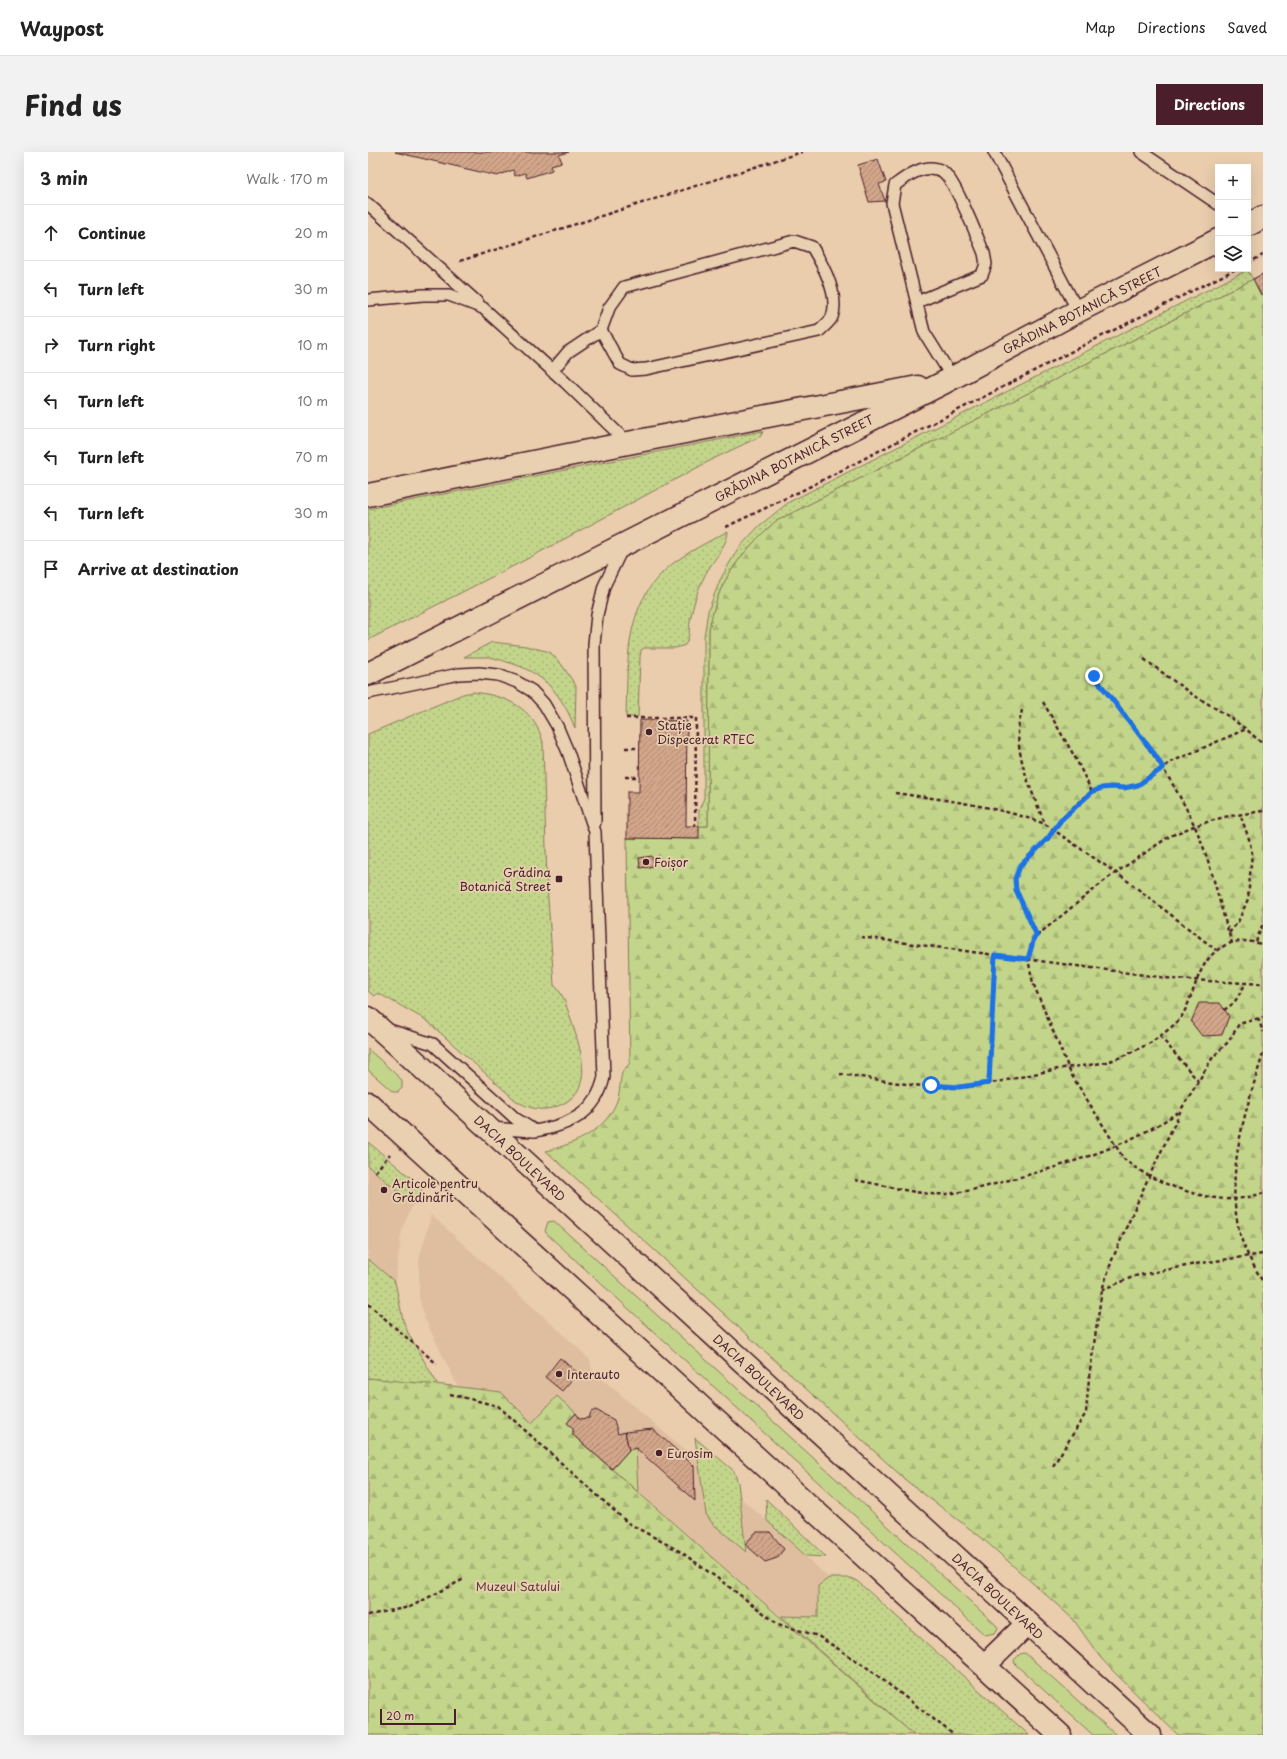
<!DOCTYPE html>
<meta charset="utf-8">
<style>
:root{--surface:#fff;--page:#f2f2f2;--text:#222;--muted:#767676;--line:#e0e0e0;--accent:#4a1f2b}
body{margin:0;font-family:"Playpen Sans",sans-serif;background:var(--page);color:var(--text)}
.controls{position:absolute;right:12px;top:12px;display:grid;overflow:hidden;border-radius:0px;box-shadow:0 4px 16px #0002}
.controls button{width:36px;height:36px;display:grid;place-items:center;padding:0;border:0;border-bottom:1px solid var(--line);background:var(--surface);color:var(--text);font:20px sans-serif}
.scale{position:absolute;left:12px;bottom:10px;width:76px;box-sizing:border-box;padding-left:4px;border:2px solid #4a1f2b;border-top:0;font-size:11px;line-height:14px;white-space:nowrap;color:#4a1f2b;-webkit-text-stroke:3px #e8d0b1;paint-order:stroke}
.stop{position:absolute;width:12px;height:12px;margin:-9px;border:3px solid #1a73e8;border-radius:50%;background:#fff}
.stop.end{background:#1a73e8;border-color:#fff;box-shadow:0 1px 4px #0008}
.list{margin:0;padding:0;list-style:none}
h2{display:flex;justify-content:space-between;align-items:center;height:52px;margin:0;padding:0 16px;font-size:17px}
h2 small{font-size:13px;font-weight:400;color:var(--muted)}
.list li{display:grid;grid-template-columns:26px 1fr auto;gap:12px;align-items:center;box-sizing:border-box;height:56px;padding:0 16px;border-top:1px solid var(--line)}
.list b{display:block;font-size:15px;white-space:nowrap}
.list em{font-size:13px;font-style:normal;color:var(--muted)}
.icon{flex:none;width:22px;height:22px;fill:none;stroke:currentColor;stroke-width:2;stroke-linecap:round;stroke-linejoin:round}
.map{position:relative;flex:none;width:895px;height:1583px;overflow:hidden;border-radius:0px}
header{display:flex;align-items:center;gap:24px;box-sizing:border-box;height:56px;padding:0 20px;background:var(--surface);border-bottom:1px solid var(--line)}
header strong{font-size:19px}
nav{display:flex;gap:22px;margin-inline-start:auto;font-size:14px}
.intro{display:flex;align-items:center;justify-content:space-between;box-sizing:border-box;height:96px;padding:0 24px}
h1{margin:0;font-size:28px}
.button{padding:10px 18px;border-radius:0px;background:var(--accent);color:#fff;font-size:14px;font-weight:700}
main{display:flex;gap:24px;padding:0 24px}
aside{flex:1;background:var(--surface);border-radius:0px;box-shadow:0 4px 16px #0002}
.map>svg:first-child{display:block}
</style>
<header>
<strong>Waypost</strong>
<nav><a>Map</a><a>Directions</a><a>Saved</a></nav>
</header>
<div class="intro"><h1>Find us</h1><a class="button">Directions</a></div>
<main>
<aside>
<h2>3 min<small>Walk · 170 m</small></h2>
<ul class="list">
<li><svg class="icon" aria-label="ahead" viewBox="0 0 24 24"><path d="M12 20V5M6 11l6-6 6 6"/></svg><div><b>Continue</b></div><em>20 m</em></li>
<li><svg class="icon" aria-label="left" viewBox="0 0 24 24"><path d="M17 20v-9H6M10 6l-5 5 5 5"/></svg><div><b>Turn left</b></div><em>30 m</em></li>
<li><svg class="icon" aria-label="right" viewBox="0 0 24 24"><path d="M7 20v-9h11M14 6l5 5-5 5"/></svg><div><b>Turn right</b></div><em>10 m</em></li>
<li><svg class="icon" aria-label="left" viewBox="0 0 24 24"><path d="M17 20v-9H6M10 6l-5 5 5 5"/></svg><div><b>Turn left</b></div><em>10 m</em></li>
<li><svg class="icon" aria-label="left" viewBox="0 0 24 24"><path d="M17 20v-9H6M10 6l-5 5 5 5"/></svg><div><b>Turn left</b></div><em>70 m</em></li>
<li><svg class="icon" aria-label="left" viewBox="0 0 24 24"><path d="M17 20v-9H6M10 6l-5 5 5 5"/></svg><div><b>Turn left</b></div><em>30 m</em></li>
<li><svg class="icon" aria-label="arrive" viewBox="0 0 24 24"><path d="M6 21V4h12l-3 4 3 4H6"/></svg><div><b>Arrive at destination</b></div></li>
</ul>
</aside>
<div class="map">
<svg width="895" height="1583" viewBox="0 0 895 1583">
<defs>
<pattern id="forest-firs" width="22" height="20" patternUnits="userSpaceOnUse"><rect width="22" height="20" fill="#c3d58a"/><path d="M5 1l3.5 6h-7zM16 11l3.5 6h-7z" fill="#a9b677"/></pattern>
<pattern id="garden-dots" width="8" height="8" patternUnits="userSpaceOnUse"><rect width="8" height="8" fill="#c3d58a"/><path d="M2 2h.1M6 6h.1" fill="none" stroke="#a9b677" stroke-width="1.8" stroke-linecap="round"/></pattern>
<pattern id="building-hatch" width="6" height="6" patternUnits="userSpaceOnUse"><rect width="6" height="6" fill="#d2a68a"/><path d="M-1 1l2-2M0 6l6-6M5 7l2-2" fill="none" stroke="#ac8771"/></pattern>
</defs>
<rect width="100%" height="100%" fill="#e9cdad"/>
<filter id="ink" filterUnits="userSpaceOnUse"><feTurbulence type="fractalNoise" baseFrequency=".025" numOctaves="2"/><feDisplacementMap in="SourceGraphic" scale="8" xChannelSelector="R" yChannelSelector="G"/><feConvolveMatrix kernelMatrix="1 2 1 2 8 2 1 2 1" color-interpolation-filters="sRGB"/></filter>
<g filter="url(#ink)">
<g fill="#dfbea0">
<path d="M0 1014 45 1052 34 1077 27 1130 0 1107Z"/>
<path d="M63 1063 207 1193 222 1208 224 1218 399 1369 461 1426 450 1434V1465L413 1464 405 1458 205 1283 189 1244 164 1271 133 1240 90 1235 57 1167 51 1145V1108Z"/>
</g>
<g fill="#c3d58a" stroke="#867a5a">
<path d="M0 897 34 928V936L30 940H25L0 918Z"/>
<path d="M186 1069 628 1473 630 1476 627 1481 617 1483 179 1082 177 1079 180 1070Z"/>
<path d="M268 1296 270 1340 244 1317 261 1298Z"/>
<path d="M657 1501 748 1583H725L647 1512 646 1508 652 1502Z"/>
</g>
<g fill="url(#forest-firs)" stroke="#867a5a">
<path d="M895 122V1583H810L744 1518 732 1505 705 1467 614 1386 540 1330 178 999C209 991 239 979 250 946 252 938 252 929 254 921 256 918 259 914 262 911L259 686 330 687 331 674H340L341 477C343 468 345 459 348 450 358 418 383 391 408 369Z"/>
<path d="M0 1226 43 1229 133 1240 164 1271 189 1244 208 1261 199 1271 205 1276V1283L546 1583H0Z"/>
</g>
<g fill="url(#garden-dots)" stroke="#867a5a">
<path d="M879 118 885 127 408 369C383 391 358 418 348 450 345 459 343 468 341 477L340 674H331V658L336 646V485L340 459 352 428 369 398 391 374 421 350Z"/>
<path d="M395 279 393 284 347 306 159 407 0 488V357Z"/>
<path d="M360 379C360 393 342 412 336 425 329 439 325 454 322 469 321 478 322 486 317 493L308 496H276L273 498 272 505 270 565H258C260 507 255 448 307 410 323 398 342 389 360 379Z"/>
<path d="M124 490 158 494 182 500 194 513 208 534 207 576C194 543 176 520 139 510 133 508 127 506 121 505 113 505 104 505 96 505Z"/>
<path d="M105 540C139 544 165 555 175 590L179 733 186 833C197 843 199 857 204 871 214 901 228 942 187 955 173 960 159 956 147 948L58 868 10 841 6 844 0 839V582L95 542Z"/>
<path d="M0 990 55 1036 45 1052 0 1014Z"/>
<path d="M0 1107 27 1130 35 1168 40 1181 70 1233 0 1226Z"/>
<path d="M327 1286 366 1319 370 1331 378 1400 344 1371 338 1362Z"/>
<path d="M398 1347 458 1405 438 1404 399 1369Z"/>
<path d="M461 1426H482L489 1429 661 1583H546L413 1464 450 1465V1434Z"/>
</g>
<g fill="url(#building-hatch)" stroke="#4a1f2b">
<path d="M27 0H201L191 3 194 10 183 13 184 18 159 26 157 21 147 24 145 18 129 24Z"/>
<path d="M510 7 518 30 511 32 517 49 501 50 490 13Z"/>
<path d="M895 122V141L893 143 885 127Z"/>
<path d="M272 568 319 569 318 674H331V687L259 686V640H271Z"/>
<path d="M284 704 286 714 272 716 271 706Z"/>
<path d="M831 851H852L861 864 854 883 834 884 823 870Z"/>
<path d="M192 1206 210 1221 194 1239 177 1225Z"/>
<path d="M228 1258 246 1268 250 1282 257 1280 261 1298 244 1317 205 1283V1276L199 1271 208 1261 212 1267 221 1266 223 1260Z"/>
<path d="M285 1277 326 1314 327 1349 268 1296 261 1298 257 1280Z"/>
<path d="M388 1380H402L416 1397 409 1406 397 1410 377 1392Z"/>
</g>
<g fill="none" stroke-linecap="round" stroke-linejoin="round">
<g stroke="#4a1f2b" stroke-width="14">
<g id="service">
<path d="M626 0 710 159"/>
<path d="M773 0 850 52"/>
<path d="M0 52 110 151"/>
<path d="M0 148 55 143H81L115 156 197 230 260 291"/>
<path d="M549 150 614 123 618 112 616 101C609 85 587 27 574 19 558 10 539 24 527 33L524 51 556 180 584 225"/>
<path d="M184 219 200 200 233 178 241 156 256 135 426 89 444 95C455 113 472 144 464 165 462 170 455 175 451 179L278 217 264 218 252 212 233 178"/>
<path d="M0 541 91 522 111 521 130 523 149 530 164 539 176 552 189 574 200 600 227 680 236 925C228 962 201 973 167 979L148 967 65 892 21 878"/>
<path d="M227 670 226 492 229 463 236 434 254 397"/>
<path d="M122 976 165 979"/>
</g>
</g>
<g stroke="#4a1f2b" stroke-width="25">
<g id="primary">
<path d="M880 73 895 65"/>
<path d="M0 343 260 291 550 235"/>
<path d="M0 522 575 231 710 159 850 88"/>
<path d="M0 866 782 1583"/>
<path d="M0 951 692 1583"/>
<path d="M617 1513 660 1471"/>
</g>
</g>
<g stroke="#4a1f2b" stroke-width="2.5" stroke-dasharray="4 3" stroke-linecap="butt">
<path d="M92 109 434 0"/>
<path d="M880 111 895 103"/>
<path d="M358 375 443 334 722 190 868 117"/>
<path d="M776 507 822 541 857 562 878 577 895 592"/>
<path d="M726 524C766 575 806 624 831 684 845 718 852 755 864 791"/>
<path d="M675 550 708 607 724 640"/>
<path d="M654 558C653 564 650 572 650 579 650 611 665 642 677 672"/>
<path d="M258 566H328L327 674"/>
<path d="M257 596H271"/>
<path d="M257 625H271"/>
<path d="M527 641C578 648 629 654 677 672L761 730 848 798"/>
<path d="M895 659 856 665 826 674 802 684 740 726 666 786 660 807 665 831 685 879 703 922 756 1007C781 1029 835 1049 868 1047 877 1046 886 1044 895 1041"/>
<path d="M861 781 870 770 880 747 884 701 881 687 872 662"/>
<path d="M669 784 648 738 647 727 652 714 680 687 693 668 714 647 724 640 734 636 744 635 756 636 769 633 803 610 878 577"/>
<path d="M493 785 806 827 895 832"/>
<path d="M888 790 895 771"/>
<path d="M856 858 866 851 878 831"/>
<path d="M890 866 895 880"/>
<path d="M792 884 830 929"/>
<path d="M895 902C878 957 857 1019 871 1078 875 1097 886 1114 895 1130"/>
<path d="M472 922C511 927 552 937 592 935 625 933 658 923 690 917 706 914 722 914 738 910 754 906 768 898 782 891 790 886 810 871 814 864 829 838 829 805 860 792 872 788 883 788 895 793"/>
<path d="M621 931 627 803"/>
<path d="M7 1020 22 1002"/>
<path d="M487 1028C511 1032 537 1039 561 1042 589 1044 619 1034 645 1027 704 1011 761 994 812 959"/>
<path d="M734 1138 767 1124 833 1111 895 1102"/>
<path d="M0 1152 69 1212"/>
<path d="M82 1242 130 1254 260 1371 313 1400 356 1431 410 1472 450 1484 497 1514 586 1583"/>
<path d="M685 1314 718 1261 721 1226 734 1138 744 1108 777 1033 814 956 845 905 861 889 871 872 895 865"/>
<path d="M0 1463 42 1455 96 1427"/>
</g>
<use href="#service" stroke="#e8d0b1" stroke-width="11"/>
<use href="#primary" stroke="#e8d0b1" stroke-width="22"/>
</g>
</g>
<g fill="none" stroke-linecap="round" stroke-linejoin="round" filter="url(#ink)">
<path stroke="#1a73e8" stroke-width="5" d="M563 933 591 935 621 931 627 803 660 807 666 786 669 784 648 738 647 727 652 714 680 686 693 668 724 640 734 636 744 635 756 636 770 633 795 616 788 604 726 524"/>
</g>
<g fill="#4a1f2b" stroke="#e8d0b1" stroke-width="1.5">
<circle cx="281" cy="580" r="4"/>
<circle cx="278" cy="710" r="4"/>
<rect x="187" y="723" width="8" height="8" rx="2"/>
<circle cx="16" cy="1038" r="4"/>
<circle cx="191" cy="1222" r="4"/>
<circle cx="291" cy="1301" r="4"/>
</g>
<g text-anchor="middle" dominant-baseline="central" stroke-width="3.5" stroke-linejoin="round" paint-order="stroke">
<g font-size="12" fill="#4a1f2b" stroke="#e8d0b1">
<text transform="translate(714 158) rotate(-27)">GRĂDINA BOTANICĂ STREET</text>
<text transform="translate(426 306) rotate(-27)">GRĂDINA BOTANICĂ STREET</text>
<text transform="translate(152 1006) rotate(43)">DACIA BOULEVARD</text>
<text transform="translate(391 1225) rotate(43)">DACIA BOULEVARD</text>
<text transform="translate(630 1444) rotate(43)">DACIA BOULEVARD</text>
</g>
<g font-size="12" fill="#4a1f2b" stroke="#e8d0b1" text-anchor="start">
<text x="289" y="573">Stație<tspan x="289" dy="14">Dispecerat RTEC</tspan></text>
<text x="286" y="710">Foișor</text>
<text x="183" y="720" text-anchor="end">Grădina<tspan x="183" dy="14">Botanică Street</tspan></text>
<text x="24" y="1031">Articole pentru<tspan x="24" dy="14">Grădinărit</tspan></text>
<text x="199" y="1222">Interauto</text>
<text x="299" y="1301">Eurosim</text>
</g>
<g font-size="12" fill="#5c3a39" stroke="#e8d0b1">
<text x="150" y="1434">Muzeul Satului</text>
</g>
</g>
</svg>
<div class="controls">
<button>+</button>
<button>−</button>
<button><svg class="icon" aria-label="layers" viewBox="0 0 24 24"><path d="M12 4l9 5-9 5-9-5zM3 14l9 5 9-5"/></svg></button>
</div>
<div class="scale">20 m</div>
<div class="stop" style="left:563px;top:933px"></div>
<div class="stop end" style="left:726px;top:524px"></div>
</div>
</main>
